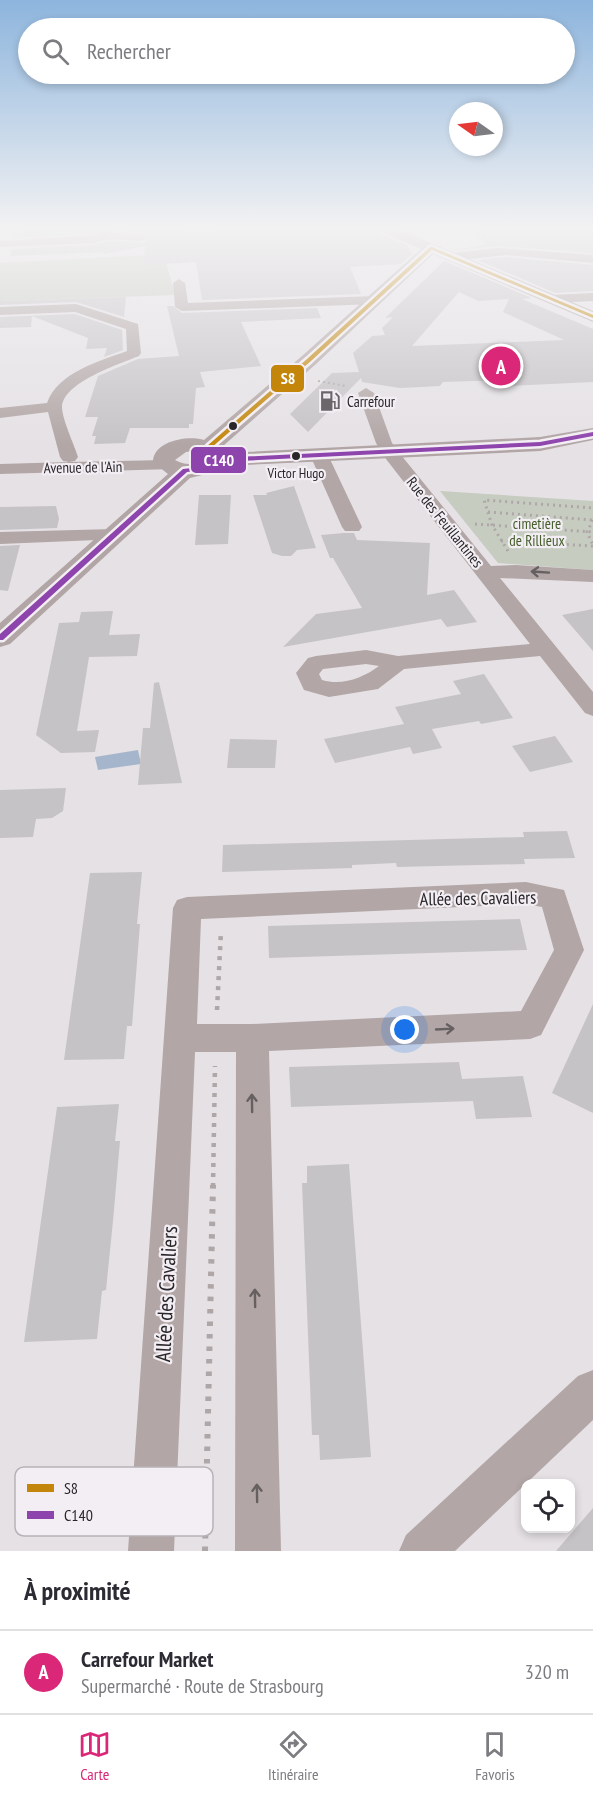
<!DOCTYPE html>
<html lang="fr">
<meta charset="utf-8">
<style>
:root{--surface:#fff;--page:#f7f7f7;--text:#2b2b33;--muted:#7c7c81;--line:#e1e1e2;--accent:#db2777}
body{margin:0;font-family:"PT Sans Narrow",sans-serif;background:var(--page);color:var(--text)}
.controls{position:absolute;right:18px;bottom:18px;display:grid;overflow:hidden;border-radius:12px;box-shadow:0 3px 9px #0003}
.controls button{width:54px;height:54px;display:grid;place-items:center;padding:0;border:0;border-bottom:2px solid var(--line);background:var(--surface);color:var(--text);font:30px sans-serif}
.compass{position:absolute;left:449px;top:102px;width:54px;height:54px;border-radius:50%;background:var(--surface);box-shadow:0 3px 9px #0003;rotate:284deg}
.you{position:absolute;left:405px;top:1030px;width:21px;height:21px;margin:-15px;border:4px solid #fff;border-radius:50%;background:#1a73e8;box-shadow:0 0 0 9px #1a73e833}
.badge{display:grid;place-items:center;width:39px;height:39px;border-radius:50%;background:var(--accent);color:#fff;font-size:20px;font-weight:700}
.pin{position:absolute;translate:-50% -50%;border:3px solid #fff;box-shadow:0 2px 6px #0006}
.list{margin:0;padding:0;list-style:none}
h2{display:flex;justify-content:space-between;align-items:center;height:78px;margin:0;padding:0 24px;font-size:26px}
h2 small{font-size:20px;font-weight:400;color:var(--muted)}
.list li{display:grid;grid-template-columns:39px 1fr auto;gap:18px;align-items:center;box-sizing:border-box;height:84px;padding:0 24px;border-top:2px solid var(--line)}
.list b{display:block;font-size:22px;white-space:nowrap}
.list p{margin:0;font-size:20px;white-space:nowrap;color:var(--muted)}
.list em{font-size:20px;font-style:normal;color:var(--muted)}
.icon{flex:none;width:33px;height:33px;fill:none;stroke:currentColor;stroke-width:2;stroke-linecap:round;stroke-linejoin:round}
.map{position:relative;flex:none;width:593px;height:1551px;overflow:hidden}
.search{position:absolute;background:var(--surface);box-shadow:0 3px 9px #0003;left:18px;right:18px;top:18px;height:66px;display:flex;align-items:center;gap:15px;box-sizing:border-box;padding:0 21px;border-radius:33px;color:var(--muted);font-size:22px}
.sheet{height:162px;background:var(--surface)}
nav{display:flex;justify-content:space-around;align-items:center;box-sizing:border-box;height:84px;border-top:2px solid var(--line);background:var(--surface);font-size:16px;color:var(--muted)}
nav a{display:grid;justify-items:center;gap:3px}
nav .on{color:var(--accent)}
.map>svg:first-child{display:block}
</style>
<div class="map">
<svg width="593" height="1551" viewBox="0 0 593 1551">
<rect width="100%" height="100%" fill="#e5e1e5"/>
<g fill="#c6ccc0">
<path d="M208 252 166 262 175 295 0 301V263Z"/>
<path d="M440 491 593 501V570L498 563Z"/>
</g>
<path fill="#a5b6cc" d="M138 750 141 764 98 770 95 757Z"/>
<g fill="#c6c3c6" fill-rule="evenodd">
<path d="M40 230H92L94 233 13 238 16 232Z"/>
<path d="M111 230H182L185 233 239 230H380L383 235 408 246 412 254 401 264 350 267 361 294 202 300 196 262 144 265 145 246 105 254 102 252 10 256 12 249 93 245 110 241 141 243 149 239 141 233Z"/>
<path d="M474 230H593V253L497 246 456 250 486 244Z"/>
<path d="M506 257 593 265V291L555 293 478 260Z"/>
<path d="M444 261 532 298 522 299 593 329V382L507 386 504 380 443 382 440 386 400 388 362 382 361 378 308 432 290 414 332 373 359 372 353 353 372 336 385 335 382 328 393 317 385 318ZM459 292 478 301 509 299 503 312 564 340 412 346Z"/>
<path d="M126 297 124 317 76 302 0 305V301Z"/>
<path d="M167 306H173L182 313 317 308 321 318 241 322 261 366 200 372 205 387 196 388 193 424H189V428H130L125 443 94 444 96 436H92L98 417H85L98 376 138 359 179 356Z"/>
<path d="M75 314 122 330 123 350 104 357 107 348 86 349 88 338 32 316 31 327 0 328V317Z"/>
<path d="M294 486 316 548 297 550 291 556H282L272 553 253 495H267L266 493Z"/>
<path d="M199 495H231L228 544 195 545Z"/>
<path d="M56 506 59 519 57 528 0 530V507Z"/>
<path d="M344 533H354L357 540 430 543 427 595 454 590 477 622 447 627 441 619 283 647 316 614 362 608 333 558H330L321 535Z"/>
<path d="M20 545 8 591 0 590V546Z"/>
<path d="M593 609V651L562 615Z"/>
<path d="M113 611 109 635 140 634 137 656 89 657 77 731 99 730 95 752 61 753 36 735 59 623 79 622 81 612Z"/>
<path d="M484 674 513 718 481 724 479 721 432 729 442 748 413 754 410 747 335 763 324 739 404 724 395 707 461 694 453 681Z"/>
<path d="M159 682 182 783 138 785 143 728H150L154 683Z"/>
<path d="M555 736 573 762 530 772 512 746Z"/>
<path d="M230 739 277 740 275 768H227Z"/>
<path d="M66 788 63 811 52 818 36 819 33 837 0 838V790Z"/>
<path d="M567 831 575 858 524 859 525 864 397 867 396 863 352 865V868L222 872 223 845 524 837 523 832Z"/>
<path d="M142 872 137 924H140L132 1026H127L124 1059 64 1060 90 873Z"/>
<path d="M520 919 527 950 269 958 268 926Z"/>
<path d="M593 1004V1113L552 1093Z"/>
<path d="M459 1062 462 1079 523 1076 532 1117 476 1119 473 1101 291 1107 289 1067Z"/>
<path d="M119 1104 115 1141H120L113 1221 106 1290 102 1291 97 1339 24 1342 57 1107Z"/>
<path d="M349 1164 371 1457 320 1460 319 1435H312L302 1183H307V1166Z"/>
<path d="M593 1508V1551H556Z"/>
</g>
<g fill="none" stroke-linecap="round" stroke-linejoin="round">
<path stroke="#aea6a7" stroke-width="2" stroke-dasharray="2 3" stroke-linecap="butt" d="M318 381 346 386"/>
<g stroke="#aea6a7" stroke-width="3" stroke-dasharray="2 4" stroke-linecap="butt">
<path d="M488 512 593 520"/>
<path d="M593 520 587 532 593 545"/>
<path d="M475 524 593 532"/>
<path d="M501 541 593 546"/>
<path d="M508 551 492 525 484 500 593 508"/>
</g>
<g stroke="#aea6a7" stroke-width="4.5" stroke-dasharray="4 6" stroke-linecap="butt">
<path d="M217 1010 221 931"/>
<path d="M213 1187 215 1066"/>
</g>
<path stroke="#aea6a7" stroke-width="6" stroke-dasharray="4.5 8" stroke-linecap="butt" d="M205 1551 213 1185"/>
<g fill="#b2a6a6" fill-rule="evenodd">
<path d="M94 230 141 235 147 238 141 241 110 239 93 243 0 247V241L100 235Z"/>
<path d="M497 248 593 255V263L506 255 453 261 447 257 453 253Z"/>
<path d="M179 279 185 283 188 303 375 296 382 300 375 304 182 311 175 307 173 283Z"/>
<path d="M593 293V301L551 303 544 299 551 295Z"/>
<path d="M76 304 138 324 141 353 139 356C120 364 63 382 62 407 62 419 74 444 78 457L75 461 69 462 167 460 173 461 176 465 173 469 0 474V464L69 462 63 461 60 457 48 412 0 418V408L47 403C58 372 100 361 127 351L126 329 75 312 0 315V307Z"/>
<path d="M366 388 374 393 392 443 401 455 491 566 516 565 593 570V582L500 578 593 692V716L585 713 540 656 404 669 378 689 329 697 304 690 296 673 308 658 316 656 366 650 398 656 530 644 386 459 376 443 358 393ZM366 664 379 666C363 678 342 686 322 680L319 674 323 669Z"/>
<path d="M319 450 325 451 328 455 362 527 359 531H345L342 527 310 455 313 451Z"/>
<path d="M114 529 121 531 124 535 121 539 0 544V532Z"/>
<path d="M526 882 564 890 584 950 541 1035 530 1039 269 1051 281 1551H235L236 1052H195L174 1551H128L173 908 177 900 187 897ZM526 904 542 907 554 950 521 1011 252 1024H197L201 919Z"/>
<path d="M593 1370V1420L455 1551H399L406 1535 578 1376Z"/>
</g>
<path fill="#b1a5a5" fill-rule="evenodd" d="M382 230H400L593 311V322L433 254 316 364 223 446 227 453 540 437 593 428V440L540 451 224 466 214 472 190 478 10 644 0 647V623L168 474 153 462C153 441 188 435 204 440L302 356 421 249 384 233ZM194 451 206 455V458C196 465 186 466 175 460L186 452Z"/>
<g stroke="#f3eef3" stroke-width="5">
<path id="bus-1" d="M430 247H432L593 315V318L432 250 311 361 211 448H207V446L307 359Z"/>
</g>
<g stroke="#f3eef3" stroke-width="5">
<path id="bus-2" d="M593 432V436L540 446 219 462 204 470 187 472 3 640H0V634L183 469 201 467 218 458 540 442Z"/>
</g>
<use href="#bus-1" fill="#c3860a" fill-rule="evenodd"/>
<use href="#bus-2" fill="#8e44ad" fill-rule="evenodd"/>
</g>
<defs><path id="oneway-shaft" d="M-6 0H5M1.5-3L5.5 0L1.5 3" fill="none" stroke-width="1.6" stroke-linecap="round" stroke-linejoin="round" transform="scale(1.5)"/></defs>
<g stroke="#666061">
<use href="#oneway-shaft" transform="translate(540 572) rotate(-176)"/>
<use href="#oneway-shaft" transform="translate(445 1029) rotate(-3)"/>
<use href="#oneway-shaft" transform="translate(252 1103) rotate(-91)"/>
<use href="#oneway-shaft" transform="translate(255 1298) rotate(-91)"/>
<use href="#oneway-shaft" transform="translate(257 1493) rotate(-91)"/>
</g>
<linearGradient id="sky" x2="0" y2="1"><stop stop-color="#8db5dd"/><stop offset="0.51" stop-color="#f3f2f3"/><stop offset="1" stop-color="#f3f2f3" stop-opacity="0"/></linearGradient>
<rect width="593" height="447" fill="url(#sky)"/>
<defs>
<g id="fuel-bare" transform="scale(1.62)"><path d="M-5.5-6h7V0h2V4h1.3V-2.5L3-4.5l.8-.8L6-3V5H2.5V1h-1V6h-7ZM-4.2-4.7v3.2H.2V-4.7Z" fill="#6a676a" stroke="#f3eef3" stroke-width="2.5" paint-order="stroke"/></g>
</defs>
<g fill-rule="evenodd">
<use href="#fuel-bare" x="330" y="401"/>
</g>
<g fill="#282628" stroke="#f3eef3" stroke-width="2">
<circle cx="233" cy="426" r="5"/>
<circle cx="296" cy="456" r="5"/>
</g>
<g text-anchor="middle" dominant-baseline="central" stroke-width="4.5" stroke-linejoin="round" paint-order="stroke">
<g font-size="14" fill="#282628" stroke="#f3eef3">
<text x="296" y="473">Victor Hugo</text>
</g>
<g font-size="15" fill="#282628" stroke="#f3eef3" text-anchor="start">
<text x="347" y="401">Carrefour</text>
</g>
<g font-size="15" fill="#282628" stroke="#f3eef3">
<text transform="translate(83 467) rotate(-1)">Avenue de l'Ain</text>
<text transform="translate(445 522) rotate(51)">Rue des Feuillantines</text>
</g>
<g font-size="15" fill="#455e2b" stroke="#f3eef3">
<text x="537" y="523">cimetière<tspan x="537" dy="17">de Rillieux</tspan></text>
</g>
<g font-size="18" fill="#282628" stroke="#f3eef3">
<text transform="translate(478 898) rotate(-1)">Allée des Cavaliers</text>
</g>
<g font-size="21" fill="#282628" stroke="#f3eef3">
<text transform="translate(166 1294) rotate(-87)">Allée des Cavaliers</text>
</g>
</g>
<rect x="15" y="1467" width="198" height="69" rx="9" fill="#f3eef3" stroke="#b6b2b6" stroke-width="1.5"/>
<rect x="27" y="1484" width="27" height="8" fill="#c3860a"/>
<rect x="27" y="1511" width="27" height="8" fill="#8e44ad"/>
<g font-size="16" fill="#282628">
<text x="64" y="1494">S8</text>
<text x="64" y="1521">C140</text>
</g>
<g stroke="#f3eef3" stroke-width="2">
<rect x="270" y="364" width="35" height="29" rx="6" fill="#c3860a"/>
<rect x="190" y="446" width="57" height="28" rx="6" fill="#8e44ad"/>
</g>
<g font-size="16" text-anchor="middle" font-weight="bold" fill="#fff">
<text x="288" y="384">S8</text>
<text x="219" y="466">C140</text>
</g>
</svg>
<div class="controls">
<button><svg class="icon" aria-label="locate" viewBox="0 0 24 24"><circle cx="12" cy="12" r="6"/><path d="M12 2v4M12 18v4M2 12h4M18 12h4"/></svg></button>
</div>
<svg class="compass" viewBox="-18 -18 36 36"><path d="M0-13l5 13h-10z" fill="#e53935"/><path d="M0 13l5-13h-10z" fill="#7c7c81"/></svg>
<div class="you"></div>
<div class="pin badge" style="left:501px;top:366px">A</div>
<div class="search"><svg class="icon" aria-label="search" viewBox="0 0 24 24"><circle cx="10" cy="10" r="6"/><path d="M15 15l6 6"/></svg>Rechercher</div>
</div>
<section class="sheet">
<h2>À proximité<small></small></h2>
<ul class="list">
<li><span class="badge">A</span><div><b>Carrefour Market</b><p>Supermarché · Route de Strasbourg</p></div><em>320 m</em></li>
</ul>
</section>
<nav>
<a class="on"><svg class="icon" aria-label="map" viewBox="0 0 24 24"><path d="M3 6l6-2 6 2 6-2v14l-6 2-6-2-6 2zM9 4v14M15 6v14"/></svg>Carte</a>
<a><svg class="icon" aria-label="directions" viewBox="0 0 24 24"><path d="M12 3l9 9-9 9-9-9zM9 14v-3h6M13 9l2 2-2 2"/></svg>Itinéraire</a>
<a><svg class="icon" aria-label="saved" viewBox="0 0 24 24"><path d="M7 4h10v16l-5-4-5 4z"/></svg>Favoris</a>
</nav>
